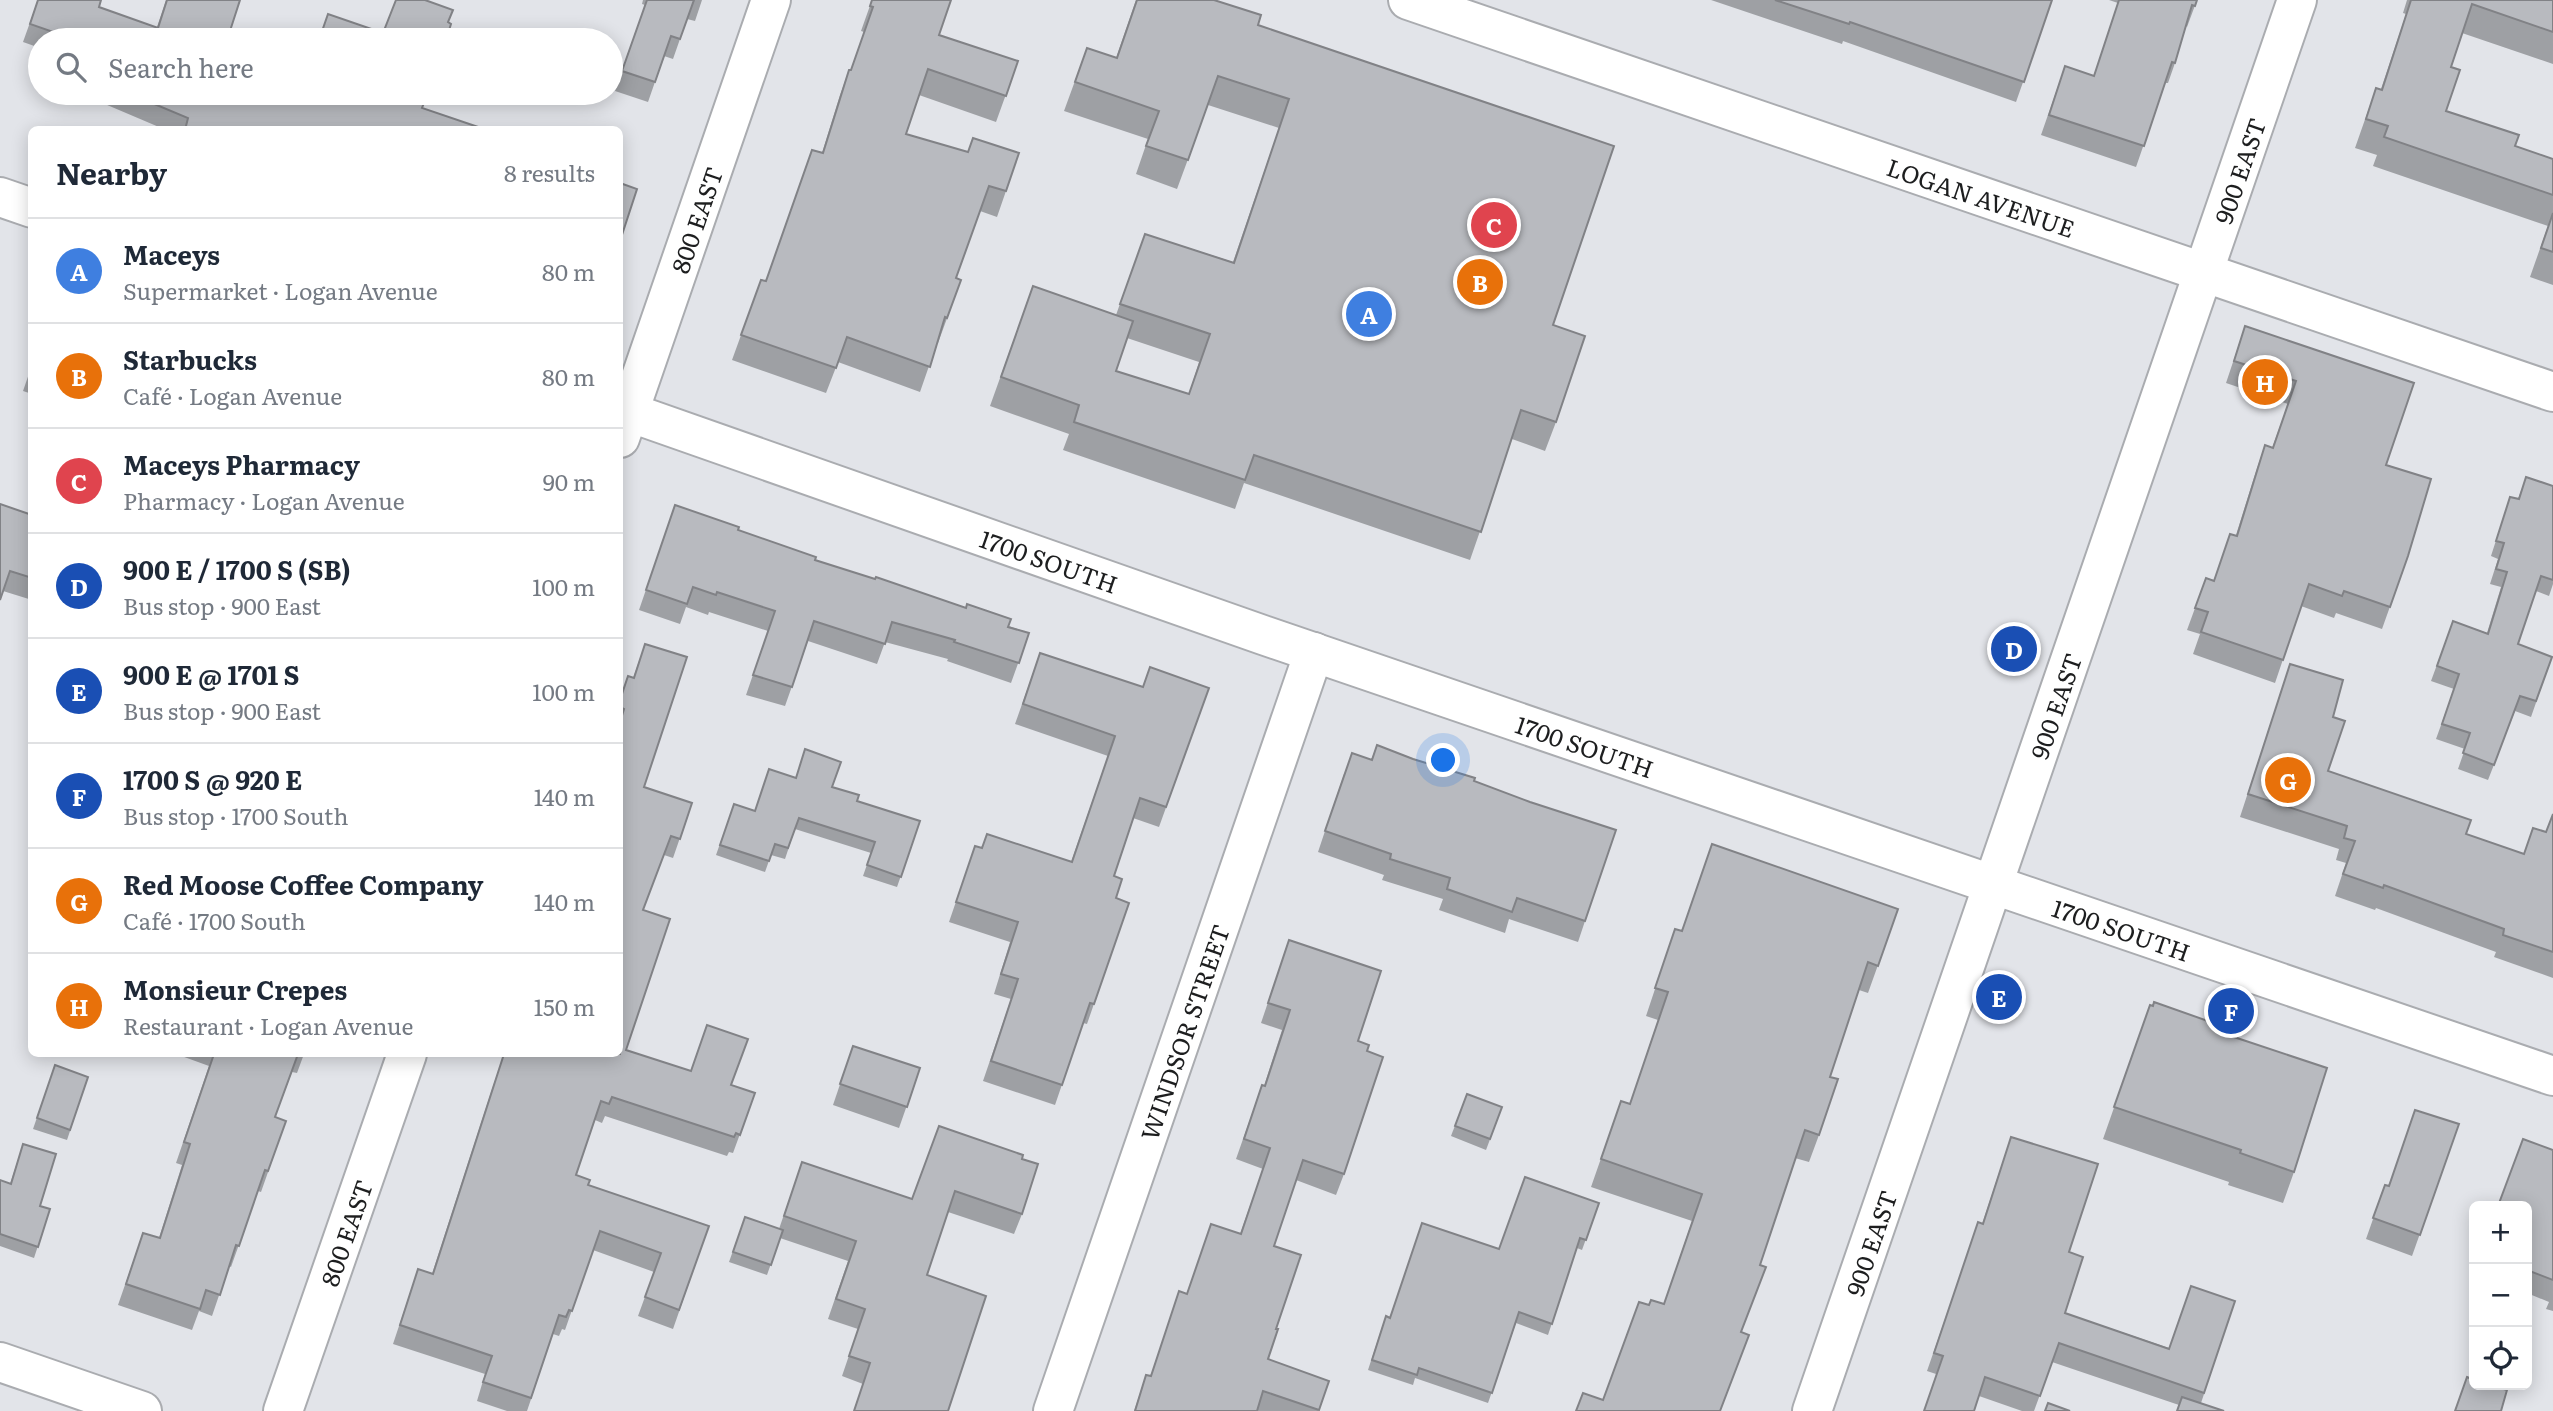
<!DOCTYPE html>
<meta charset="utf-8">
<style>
:root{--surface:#fff;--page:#f2f2f3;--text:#1f2937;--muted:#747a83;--line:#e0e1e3;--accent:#806700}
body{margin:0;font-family:Literata,serif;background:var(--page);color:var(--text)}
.controls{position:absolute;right:21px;bottom:21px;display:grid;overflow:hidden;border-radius:10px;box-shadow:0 4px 18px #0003}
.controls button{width:63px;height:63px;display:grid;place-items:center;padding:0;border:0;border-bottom:2px solid var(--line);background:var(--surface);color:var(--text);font:35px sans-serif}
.you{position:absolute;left:1444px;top:761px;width:24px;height:24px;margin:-18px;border:5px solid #fff;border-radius:50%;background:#1a73e8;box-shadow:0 0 0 10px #1a73e833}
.badge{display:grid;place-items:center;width:46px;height:46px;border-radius:50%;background:var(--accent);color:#fff;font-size:23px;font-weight:700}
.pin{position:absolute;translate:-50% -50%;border:4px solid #fff;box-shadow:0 2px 7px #0006}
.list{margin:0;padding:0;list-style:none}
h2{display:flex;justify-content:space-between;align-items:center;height:91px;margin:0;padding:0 28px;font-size:30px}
h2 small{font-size:23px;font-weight:400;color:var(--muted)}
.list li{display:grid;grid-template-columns:46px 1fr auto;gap:21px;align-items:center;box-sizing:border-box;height:105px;padding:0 28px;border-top:2px solid var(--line)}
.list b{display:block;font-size:26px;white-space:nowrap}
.list p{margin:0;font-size:23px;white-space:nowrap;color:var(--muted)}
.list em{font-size:23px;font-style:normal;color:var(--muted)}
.icon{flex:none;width:38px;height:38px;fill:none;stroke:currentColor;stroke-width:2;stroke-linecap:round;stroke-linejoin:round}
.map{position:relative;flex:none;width:2553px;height:1411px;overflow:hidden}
.search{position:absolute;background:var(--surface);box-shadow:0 4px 18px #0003;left:28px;top:28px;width:595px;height:77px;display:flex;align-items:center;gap:18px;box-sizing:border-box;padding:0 24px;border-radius:38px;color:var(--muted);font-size:26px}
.panel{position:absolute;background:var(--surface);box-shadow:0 4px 18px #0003;left:28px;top:126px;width:595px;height:931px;border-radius:10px}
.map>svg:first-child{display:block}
</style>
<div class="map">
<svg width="2553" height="1411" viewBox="0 0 2553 1411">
<rect width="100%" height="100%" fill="#e2e4e9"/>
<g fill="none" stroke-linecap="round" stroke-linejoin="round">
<g stroke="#aaacb0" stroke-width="42">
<g id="minor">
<path id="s1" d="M1408 0 2553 392"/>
<path id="s2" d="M620 438 771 0"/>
<path d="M0 1362 142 1411"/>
<path id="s3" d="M283 1411 407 1054"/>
<path id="s4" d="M1053 1411 1314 652"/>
</g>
</g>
<g stroke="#aaacb0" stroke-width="42">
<g id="tertiary">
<path d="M0 197 32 208"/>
<path id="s5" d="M620 409 1263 635 2553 1076"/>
<path id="s6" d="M1812 1411 2297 0"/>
</g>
</g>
<use href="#minor" stroke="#fff" stroke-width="38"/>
<use href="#tertiary" stroke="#fff" stroke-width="38"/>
</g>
<g fill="#9ea0a4" fill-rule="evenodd">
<path d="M38 0 157 27 166 0H240L229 34 247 40H40V48L23 42Z"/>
<path d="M643 0H702L695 21 687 19 673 59 664 56 648 102 615 91 645 5 642 4Z"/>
<path d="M872 0 939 35 1018 61 996 122 919 95 906 134 1006 191 997 217 980 211 956 278 961 280 938 343H937L920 392 838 362 826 393 732 360 761 280 766 281 822 153 840 95 849 70H851L864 32 861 31Z"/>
<path d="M1136 0H1214L1258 25 1553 325 1556 422 1545 451 1512 439 1470 560 1244 483 1235 509 1063 450 1069 434 990 406 1033 286 1116 315 1145 234 1233 262 1279 128 1208 105 1177 189 1136 174 1148 139 1064 111 1087 48 1116 58ZM1127 338 1199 362 1189 394 1116 371Z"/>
<path d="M1711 0H2052L2016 102 1843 41 1842 44Z"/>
<path d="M2109 0H2197L2187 27 2186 26 2175 63 2168 83H2165L2136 167 2041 135 2065 66 2094 76 2118 3Z"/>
<path d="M2407 0H2553V64L2462 33 2451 67 2446 111 2515 146 2553 159V285L2530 277 2548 226 2373 166 2377 155 2355 148 2376 88 2381 89 2406 14 2403 13Z"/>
<path d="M87 93H428L422 108 487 130H166L86 96Z"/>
<path d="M2245 326 2386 465 2408 556 2382 629 2336 613 2334 618 2301 606 2275 683 2193 654 2200 634 2187 630 2206 578 2214 580 2236 535 2257 468 2265 445 2272 448 2288 404 2226 383Z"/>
<path d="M32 365V394L23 391Z"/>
<path d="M2526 477 2553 486V584L2549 596 2536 591 2518 644 2552 657 2531 717 2515 711 2488 780 2458 769 2465 749 2436 739 2454 689 2431 681 2453 621 2487 633 2501 587 2490 584 2498 559 2491 556 2510 497 2518 499Z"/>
<path d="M675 505 815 560 1029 633 1011 683 947 661 948 659 885 642 877 664 808 641 785 706 746 695 768 631 709 612 708 615 686 607 680 624 639 610Z"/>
<path d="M32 515V600L3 591Z"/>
<path d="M645 644 644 787 692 803 673 858 664 855 643 910 626 1050 755 1093 733 1153 729 1152 727 1156 605 1116 602 1123 595 1120 576 1175 588 1185 709 1226 673 1329 638 1316 654 1272 593 1250 565 1330 562 1329 559 1336 553 1334 527 1411H507L477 1401 485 1374 393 1344 418 1269 432 1274 492 1089 504 1054H620V699L633 678Z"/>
<path d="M1040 653 1143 687 1209 688 1159 827 1133 818 1114 876 1116 898 1129 903 1087 1024 1083 1023 1055 1105 983 1081 1011 999 994 994 1010 942 949 922 975 846 982 848 1071 862 1108 756 1015 724Z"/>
<path d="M2290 664 2333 717 2328 771 2466 834 2523 854 2546 832 2553 814V978L2494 957 2496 952 2376 908 2375 910 2335 896 2346 863 2336 860 2339 849 2240 817Z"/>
<path d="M1377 745 1474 781 1585 921 1578 942 1509 919 1505 933 1439 910 1443 899 1382 880 1384 875 1318 852 1344 774 1371 760Z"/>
<path d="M795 778 832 787 857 801 920 821 897 887 863 876 871 853 795 829 785 859 771 855 765 872 716 855 734 804 755 811Z"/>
<path d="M1898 909 1868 993 1859 990 1830 1077 1819 1135 1809 1162 1795 1158 1603 1400 1649 1305 1664 1304 1692 1221 1591 1187 1621 1101 1630 1104 1658 1020 1646 1016 1675 929 1682 931Z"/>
<path d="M1289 940 1358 1041 1367 1051 1344 1174 1336 1195 1296 1180 1274 1246 1276 1329 1268 1359 1329 1381 1318 1411H1134L1146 1375 1151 1376 1179 1291 1187 1294 1240 1234 1263 1169 1236 1159 1262 1085 1264 1086 1282 1030 1261 1023Z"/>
<path d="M2150 1005 2221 1029 2231 1036 2294 1172 2283 1203 2228 1185 2229 1182 2103 1139Z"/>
<path d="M853 1046 920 1068 899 1128 833 1105Z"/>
<path d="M176 1054H304L297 1073 292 1072 275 1117 286 1121 261 1192 258 1191 231 1267 229 1266 212 1316 199 1311 192 1330 118 1305 143 1233 159 1238 182 1165 176 1163 209 1066Z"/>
<path d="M55 1065 88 1077 67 1140 33 1129Z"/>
<path d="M1467 1094 1502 1107 1486 1150 1451 1136Z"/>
<path d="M2459 1124 2412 1256 2366 1239 2385 1185 2388 1186Z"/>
<path d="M2011 1137 2069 1252 2065 1313 2169 1348 2235 1301 2201 1403 2179 1405 2052 1362 2034 1411H2022L1979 1396 1936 1374 1927 1371 1972 1241 1982 1224Z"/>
<path d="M23 1144 40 1206 50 1209 34 1258 0 1246V1180L10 1184Z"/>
<path d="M2553 1150V1311L2546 1309 2549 1302 2527 1293V1206Z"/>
<path d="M1022 1159V1214L1014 1234 948 1212 863 1384 842 1376 858 1329 828 1319 848 1261 780 1238 767 1275 729 1262 745 1217 779 1229 802 1162 912 1199Z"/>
<path d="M1599 1203 1582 1250 1577 1248 1548 1335 1516 1323 1488 1403 1415 1378 1413 1385 1368 1370 1382 1327 1390 1318 1499 1249Z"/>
</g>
<g fill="#b8babf" stroke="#818286" stroke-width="2">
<path d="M38 0H101L99 7 158 28 167 0H240L229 34 247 40H76L30 24Z"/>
<path d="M396 0H425L453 10 448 22 451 24 446 40H319L328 14 383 33Z"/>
<path d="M647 0H694L680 39 671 36 655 82 622 71Z"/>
<path d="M872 0H951L939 35 1018 61 1006 96 928 69 906 134 968 152 973 138 1019 153 1006 191 989 186 956 278 961 280 947 318 945 317 930 367 847 337 836 368 741 335 761 280 766 281 812 150 823 153 849 70H851L873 7 870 6Z"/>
<path d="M1137 0H1214L1261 15 1258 25 1614 146 1553 325 1585 336 1556 422 1521 410 1481 532 1254 455 1245 480 1074 422 1079 405 1001 377 1033 286 1133 321 1116 371 1189 394 1210 334 1120 304 1145 234 1234 263 1289 99 1218 76 1188 160 1146 146 1159 111 1075 82 1087 48 1117 58Z"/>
<path d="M1775 0H2052L2024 82 1850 22 1849 24Z"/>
<path d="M2119 0H2197L2195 6 2192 5 2175 63 2172 62 2144 146 2049 115 2065 66 2094 76Z"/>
<path d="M2411 0H2553V32L2472 4 2451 67 2460 70 2446 111 2519 135 2515 146 2553 159V195L2384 137 2388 126 2366 119 2376 88 2382 90Z"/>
<path d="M128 93H428L422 108 487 130H185L188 118Z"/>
<path d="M620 183 637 189 620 241Z"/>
<path d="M2553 213V252L2541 248Z"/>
<path d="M2245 326 2414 383 2386 465 2431 479 2408 556 2390 607 2344 591 2342 596 2309 584 2283 660 2201 632 2208 612 2195 608 2206 578 2214 581 2230 534 2237 536 2265 445 2273 448 2296 381 2234 361Z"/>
<path d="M2526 477 2553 486V580L2541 576 2518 644 2552 657 2536 701 2520 696 2494 765 2463 753 2470 733 2442 724 2459 674 2437 666 2453 621 2488 634 2507 572 2496 569 2504 543 2496 541 2510 497 2519 499Z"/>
<path d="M0 504 32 515V578L10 571 0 600Z"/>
<path d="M675 505 739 527 738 530 816 557 815 560 875 579 876 577 966 608 967 604 1011 619 1008 627 1029 633 1019 663 954 642 955 640 892 622 885 644 814 621 792 687 753 675 775 611 717 592 716 595 693 587 687 604 646 590Z"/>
<path d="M645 644 687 657 644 787 692 803 680 839 671 836 643 910 670 919 626 1050 691 1071 707 1025 748 1039 731 1085 755 1093 740 1135 736 1133 734 1137 612 1097 609 1104 601 1101 576 1175 590 1180 588 1185 709 1226 679 1310 645 1297 661 1253 600 1231 572 1311 569 1310 566 1317 559 1315 531 1398 483 1382 492 1356 400 1325 418 1269 433 1274 504 1054H620V722L624 709 620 707V700L628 676 634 678Z"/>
<path d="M1040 653 1143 687 1150 667 1209 688 1166 807 1140 798 1114 876 1122 879 1116 898 1129 903 1094 1004 1090 1003 1062 1085 991 1061 1018 979 1001 974 1018 922 956 902 975 846 982 848 987 834 1072 862 1115 736 1023 704Z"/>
<path d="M2290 664 2343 680 2333 717 2345 721 2328 771 2471 820 2466 834 2524 854 2533 828 2546 832 2553 814V952L2503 935 2504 929 2384 885 2383 888 2343 874 2355 841 2344 838 2347 826 2248 794Z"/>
<path d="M1377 745 1413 759 1475 778 1474 781 1530 802 1616 830 1585 921 1517 898 1512 912 1447 889 1450 878 1390 859 1391 854 1325 831 1352 753 1372 760Z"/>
<path d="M805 749 841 762 832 787 859 795 857 801 920 821 901 877 867 865 875 842 799 818 788 848 775 844 769 861 720 845 734 804 755 811 769 769 796 778Z"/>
<path d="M1712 844 1898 909 1878 966 1868 962 1830 1077 1838 1079 1819 1135 1805 1130 1760 1265 1766 1267 1741 1332 1749 1335 1720 1411H1576L1583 1393 1603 1400 1639 1302 1649 1305 1651 1300 1664 1304 1702 1194 1601 1159 1621 1101 1630 1104 1668 992 1655 988 1675 929 1682 931Z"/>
<path d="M1289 940 1381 971 1358 1041 1369 1045 1367 1051 1383 1057 1344 1174 1303 1160 1274 1246 1301 1255 1276 1329H1278L1268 1359 1329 1381 1319 1410 1263 1391 1257 1411H1135L1146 1375 1151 1376 1179 1291 1187 1294 1211 1224 1241 1234 1270 1148 1244 1139 1262 1085 1265 1086 1290 1010 1268 1003Z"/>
<path d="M2154 1002 2222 1026 2221 1029 2232 1033 2231 1036 2327 1068 2294 1172 2240 1153 2241 1150 2114 1107 2150 1005 2153 1006Z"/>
<path d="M853 1046 920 1068 907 1107 840 1084Z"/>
<path d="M214 1054H298L275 1117 286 1121 268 1171 265 1170 239 1246 236 1245 220 1295 206 1290 200 1309 126 1284 143 1233 160 1238 190 1144 184 1142Z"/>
<path d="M55 1065 88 1077 70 1130 37 1118Z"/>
<path d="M1467 1094 1502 1107 1490 1139 1455 1126Z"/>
<path d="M2415 1110 2459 1124 2420 1235 2373 1218 2385 1185 2389 1186Z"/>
<path d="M939 1126 1023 1155 1022 1159 1038 1164 1022 1214 955 1191 927 1275 986 1296 948 1411H854L870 1363 849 1356 865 1309 836 1299 856 1241 784 1216 802 1162 912 1199Z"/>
<path d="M2011 1137 2098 1164 2069 1252 2083 1257 2065 1313 2169 1349 2191 1286 2235 1301 2204 1393 2059 1343 2040 1396 1985 1377 1974 1411H1924L1943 1356 1934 1353 1978 1222 1983 1224Z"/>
<path d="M2523 1139 2553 1150V1280L2527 1270V1206H2498Z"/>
<path d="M23 1144 56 1154 40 1206 50 1209 38 1247 0 1234V1180L11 1184Z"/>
<path d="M1525 1177 1599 1203 1586 1240 1580 1238 1552 1324 1519 1312 1492 1393 1419 1368 1417 1375 1372 1360 1386 1316 1390 1318 1422 1223 1499 1249Z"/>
<path d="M745 1217 783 1230 771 1265 733 1252Z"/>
<path d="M2467 1377 2474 1380V1385H2490L2507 1390 2501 1411H2455Z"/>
<path d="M2182 1397 2224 1411H2177Z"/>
<path d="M2048 1403 2070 1411H2045Z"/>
</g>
<g text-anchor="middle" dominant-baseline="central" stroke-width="5" stroke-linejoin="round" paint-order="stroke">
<g font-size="24" fill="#1d1e1f" stroke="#eff1f6">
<text stroke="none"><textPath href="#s6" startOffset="1312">900 EAST</textPath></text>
<text stroke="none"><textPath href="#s1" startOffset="606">LOGAN AVENUE</textPath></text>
<text stroke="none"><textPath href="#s2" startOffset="231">800 EAST</textPath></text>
<text stroke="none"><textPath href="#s5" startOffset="455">1700 SOUTH</textPath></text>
<text stroke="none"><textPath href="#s6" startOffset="746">900 EAST</textPath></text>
<text stroke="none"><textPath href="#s5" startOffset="1022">1700 SOUTH</textPath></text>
<text stroke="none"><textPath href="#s5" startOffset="1589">1700 SOUTH</textPath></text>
<text stroke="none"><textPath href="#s4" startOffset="401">WINDSOR STREET</textPath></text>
<text stroke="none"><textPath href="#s3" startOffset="189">800 EAST</textPath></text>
<text stroke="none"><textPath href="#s6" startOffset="178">900 EAST</textPath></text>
</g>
</g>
</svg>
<div class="controls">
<button>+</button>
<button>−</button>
<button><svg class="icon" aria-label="locate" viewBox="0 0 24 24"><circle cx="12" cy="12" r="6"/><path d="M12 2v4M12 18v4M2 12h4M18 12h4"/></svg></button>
</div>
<div class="you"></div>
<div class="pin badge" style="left:1369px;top:314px;background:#3f7fe0">A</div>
<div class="pin badge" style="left:1480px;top:282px;background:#e8710a">B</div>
<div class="pin badge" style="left:1494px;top:225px;background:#e0444e">C</div>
<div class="pin badge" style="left:2014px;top:649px;background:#1a4fb4">D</div>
<div class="pin badge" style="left:1999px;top:997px;background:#1a4fb4">E</div>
<div class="pin badge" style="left:2231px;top:1011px;background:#1a4fb4">F</div>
<div class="pin badge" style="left:2288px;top:780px;background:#e8710a">G</div>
<div class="pin badge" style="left:2265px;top:382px;background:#e8710a">H</div>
<div class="search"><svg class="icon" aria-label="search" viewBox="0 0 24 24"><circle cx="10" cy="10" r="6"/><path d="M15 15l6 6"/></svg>Search here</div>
<section class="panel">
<h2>Nearby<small>8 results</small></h2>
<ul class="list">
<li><span class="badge" style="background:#3f7fe0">A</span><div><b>Maceys</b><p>Supermarket · Logan Avenue</p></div><em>80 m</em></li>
<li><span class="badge" style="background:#e8710a">B</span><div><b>Starbucks</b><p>Café · Logan Avenue</p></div><em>80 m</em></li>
<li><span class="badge" style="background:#e0444e">C</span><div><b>Maceys Pharmacy</b><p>Pharmacy · Logan Avenue</p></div><em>90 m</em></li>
<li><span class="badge" style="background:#1a4fb4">D</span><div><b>900 E / 1700 S (SB)</b><p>Bus stop · 900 East</p></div><em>100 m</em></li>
<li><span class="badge" style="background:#1a4fb4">E</span><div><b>900 E @ 1701 S</b><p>Bus stop · 900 East</p></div><em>100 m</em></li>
<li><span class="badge" style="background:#1a4fb4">F</span><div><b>1700 S @ 920 E</b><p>Bus stop · 1700 South</p></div><em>140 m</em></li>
<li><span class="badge" style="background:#e8710a">G</span><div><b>Red Moose Coffee Company</b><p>Café · 1700 South</p></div><em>140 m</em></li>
<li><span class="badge" style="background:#e8710a">H</span><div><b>Monsieur Crepes</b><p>Restaurant · Logan Avenue</p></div><em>150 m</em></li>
</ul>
</section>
</div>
